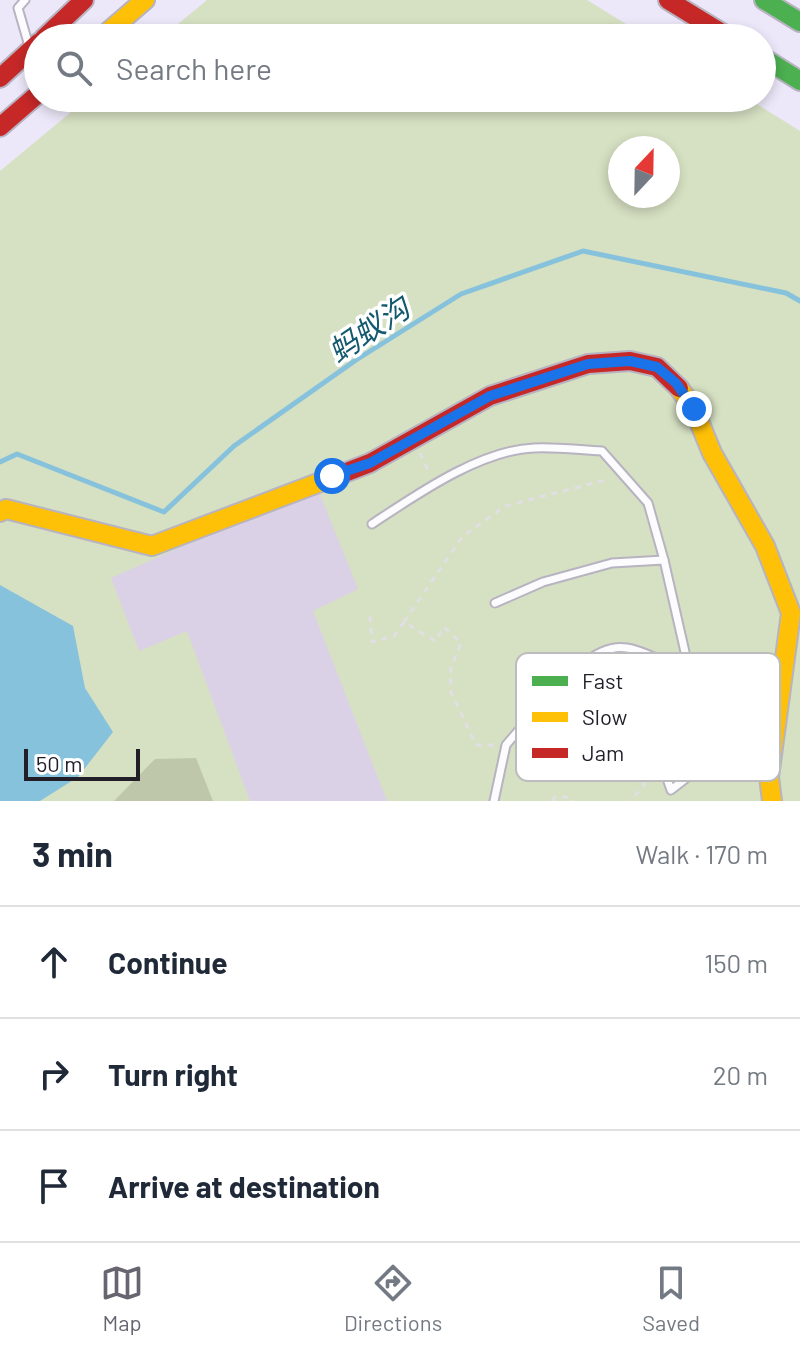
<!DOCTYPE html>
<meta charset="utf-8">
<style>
:root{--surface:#fff;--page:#f6f6f7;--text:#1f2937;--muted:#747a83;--line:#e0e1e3;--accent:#686571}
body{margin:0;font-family:Barlow,"Noto Sans SC",sans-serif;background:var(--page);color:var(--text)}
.compass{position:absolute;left:608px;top:136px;width:72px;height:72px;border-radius:50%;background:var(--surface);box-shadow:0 4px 12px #0003;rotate:22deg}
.scale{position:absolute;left:24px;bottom:20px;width:116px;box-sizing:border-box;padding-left:8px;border:4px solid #211e28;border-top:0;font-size:22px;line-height:28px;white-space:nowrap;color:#211e28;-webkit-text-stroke:6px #fff;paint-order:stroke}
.stop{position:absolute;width:24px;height:24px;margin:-18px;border:6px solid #1a73e8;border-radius:50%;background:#fff}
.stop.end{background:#1a73e8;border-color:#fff;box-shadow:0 2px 8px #0008}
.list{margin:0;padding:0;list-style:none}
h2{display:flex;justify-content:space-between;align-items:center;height:104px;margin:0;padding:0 32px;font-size:34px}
h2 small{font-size:26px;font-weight:400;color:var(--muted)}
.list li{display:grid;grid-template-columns:52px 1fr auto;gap:24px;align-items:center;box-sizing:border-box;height:112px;padding:0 32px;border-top:2px solid var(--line)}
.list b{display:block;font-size:30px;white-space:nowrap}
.list em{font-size:26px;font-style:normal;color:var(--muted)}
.icon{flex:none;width:44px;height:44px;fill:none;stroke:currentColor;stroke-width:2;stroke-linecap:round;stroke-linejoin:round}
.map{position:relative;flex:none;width:800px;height:801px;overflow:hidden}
.search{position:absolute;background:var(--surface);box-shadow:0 4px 12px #0003;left:24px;right:24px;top:24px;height:88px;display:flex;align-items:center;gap:20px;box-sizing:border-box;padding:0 28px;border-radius:44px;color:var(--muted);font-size:30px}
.sheet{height:440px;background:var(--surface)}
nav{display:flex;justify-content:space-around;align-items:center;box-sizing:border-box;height:112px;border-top:2px solid var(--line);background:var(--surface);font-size:22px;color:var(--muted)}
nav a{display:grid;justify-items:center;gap:4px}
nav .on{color:var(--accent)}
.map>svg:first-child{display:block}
</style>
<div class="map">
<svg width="800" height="801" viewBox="0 0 800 801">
<rect width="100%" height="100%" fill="#ede8f9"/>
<g fill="#d6e0c2" fill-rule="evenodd">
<path d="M207 0H587L649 38H161Z"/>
<path d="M88 98H747L800 131V801H0V171ZM620 148H668V196H620Z"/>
</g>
<path fill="#bec7aa" d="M196 758 213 801H114L155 759Z"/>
<path fill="#87c2dd" d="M0 585 73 626 85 688 113 732 78 777 40 801H0Z"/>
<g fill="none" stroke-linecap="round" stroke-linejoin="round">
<path stroke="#87c2dd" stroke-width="5" d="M0 462 17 454 164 512 234 446 356 360 461 294 583 251 786 293 800 301"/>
</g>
<path fill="#dbd1e6" d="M317 487 358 589 313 611 387 801H250L187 631 139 651 111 578Z"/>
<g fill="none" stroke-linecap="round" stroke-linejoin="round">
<g stroke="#b7b3c0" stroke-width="11">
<g id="lane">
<path d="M25 0 18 8 29 46"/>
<path d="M372 524C416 495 480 450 534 448 557 447 580 450 602 451L648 503 664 560 690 674 696 738 689 776 671 790 664 770 669 750 648 727 602 710 572 708 524 724 506 745 494 801"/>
<path d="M495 603 543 582 612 563 664 560"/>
<path d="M526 722C548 698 590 641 627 648 646 651 672 666 690 674"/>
</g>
</g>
<g stroke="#b7b3c0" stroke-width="22">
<g id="fast">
<path d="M764 0 800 22"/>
<path d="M762 57 800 81"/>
</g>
</g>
<g stroke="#b7b3c0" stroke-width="22">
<g id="slow">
<path d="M101 38 145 0"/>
<path d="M679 388 694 409 712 453 765 546 791 613 769 777 772 801"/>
<path d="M0 512 6 509 152 546 339 475"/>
</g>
</g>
<g stroke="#b7b3c0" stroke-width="22">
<g id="jam">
<path d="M668 0 730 38"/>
<path d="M44 38 84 0"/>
<path d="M0 78 38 43"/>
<path d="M0 127 38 94"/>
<path d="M339 475 370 463 490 396 588 364 630 361 657 367 679 388"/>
</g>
</g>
<g stroke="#e0dfe4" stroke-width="3" stroke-dasharray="6 6" stroke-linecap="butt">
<path d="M420 453 430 475"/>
<path d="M370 616 372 642 394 636 404 622 435 641 444 627 461 643 451 667 450 690 476 745H494"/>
<path d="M404 622 462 537 505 506 610 479"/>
<path d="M618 728 633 747 644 785 630 801"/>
<path d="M552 801 555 797H571L572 801"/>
</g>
<use href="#lane" stroke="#fcfcfe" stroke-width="7"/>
<use href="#fast" stroke="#4caf50" stroke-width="18"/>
<use href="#slow" stroke="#ffc107" stroke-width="18"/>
<use href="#jam" stroke="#c62828" stroke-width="18"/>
</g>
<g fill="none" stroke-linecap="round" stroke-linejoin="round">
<path stroke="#1a73e8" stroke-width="10" d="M332 476 370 463 490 396 588 364 630 361 657 367 676 383 694 409"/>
</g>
<g text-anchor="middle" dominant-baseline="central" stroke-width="7" stroke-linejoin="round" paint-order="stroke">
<g font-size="30" font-style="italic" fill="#13596f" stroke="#fff">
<text transform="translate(368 329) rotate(-34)">蚂蚁沟</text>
</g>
</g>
<rect x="516" y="653" width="264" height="128" rx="12" fill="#fff" stroke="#bcbcbe" stroke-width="2"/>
<rect x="532" y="676" width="36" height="10" fill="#4caf50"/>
<rect x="532" y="712" width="36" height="10" fill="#ffc107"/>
<rect x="532" y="748" width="36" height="10" fill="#c62828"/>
<g font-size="22" fill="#211e28">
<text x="582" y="689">Fast</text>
<text x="582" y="725">Slow</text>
<text x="582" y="761">Jam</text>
</g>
</svg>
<svg class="compass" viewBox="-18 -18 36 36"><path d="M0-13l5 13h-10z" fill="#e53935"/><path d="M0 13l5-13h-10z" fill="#747a83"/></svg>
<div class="scale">50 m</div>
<div class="stop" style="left:332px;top:476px"></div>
<div class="stop end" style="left:694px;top:409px"></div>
<div class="search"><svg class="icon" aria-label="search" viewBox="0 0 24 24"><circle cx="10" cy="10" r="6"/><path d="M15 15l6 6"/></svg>Search here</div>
</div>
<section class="sheet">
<h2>3 min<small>Walk · 170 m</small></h2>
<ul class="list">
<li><svg class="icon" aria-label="ahead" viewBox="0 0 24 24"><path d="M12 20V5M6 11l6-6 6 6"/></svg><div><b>Continue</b></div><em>150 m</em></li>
<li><svg class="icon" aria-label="right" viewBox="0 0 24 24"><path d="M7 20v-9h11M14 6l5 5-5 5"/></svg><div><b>Turn right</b></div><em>20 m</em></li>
<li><svg class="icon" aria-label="arrive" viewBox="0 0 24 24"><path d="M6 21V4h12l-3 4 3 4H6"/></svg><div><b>Arrive at destination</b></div></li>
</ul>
</section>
<nav>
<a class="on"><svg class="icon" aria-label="map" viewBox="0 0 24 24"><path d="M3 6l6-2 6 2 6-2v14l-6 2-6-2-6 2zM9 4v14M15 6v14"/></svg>Map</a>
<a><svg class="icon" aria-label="directions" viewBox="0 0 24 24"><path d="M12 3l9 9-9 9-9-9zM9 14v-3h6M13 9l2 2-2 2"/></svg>Directions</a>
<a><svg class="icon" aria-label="saved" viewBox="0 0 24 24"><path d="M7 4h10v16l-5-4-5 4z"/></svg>Saved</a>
</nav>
